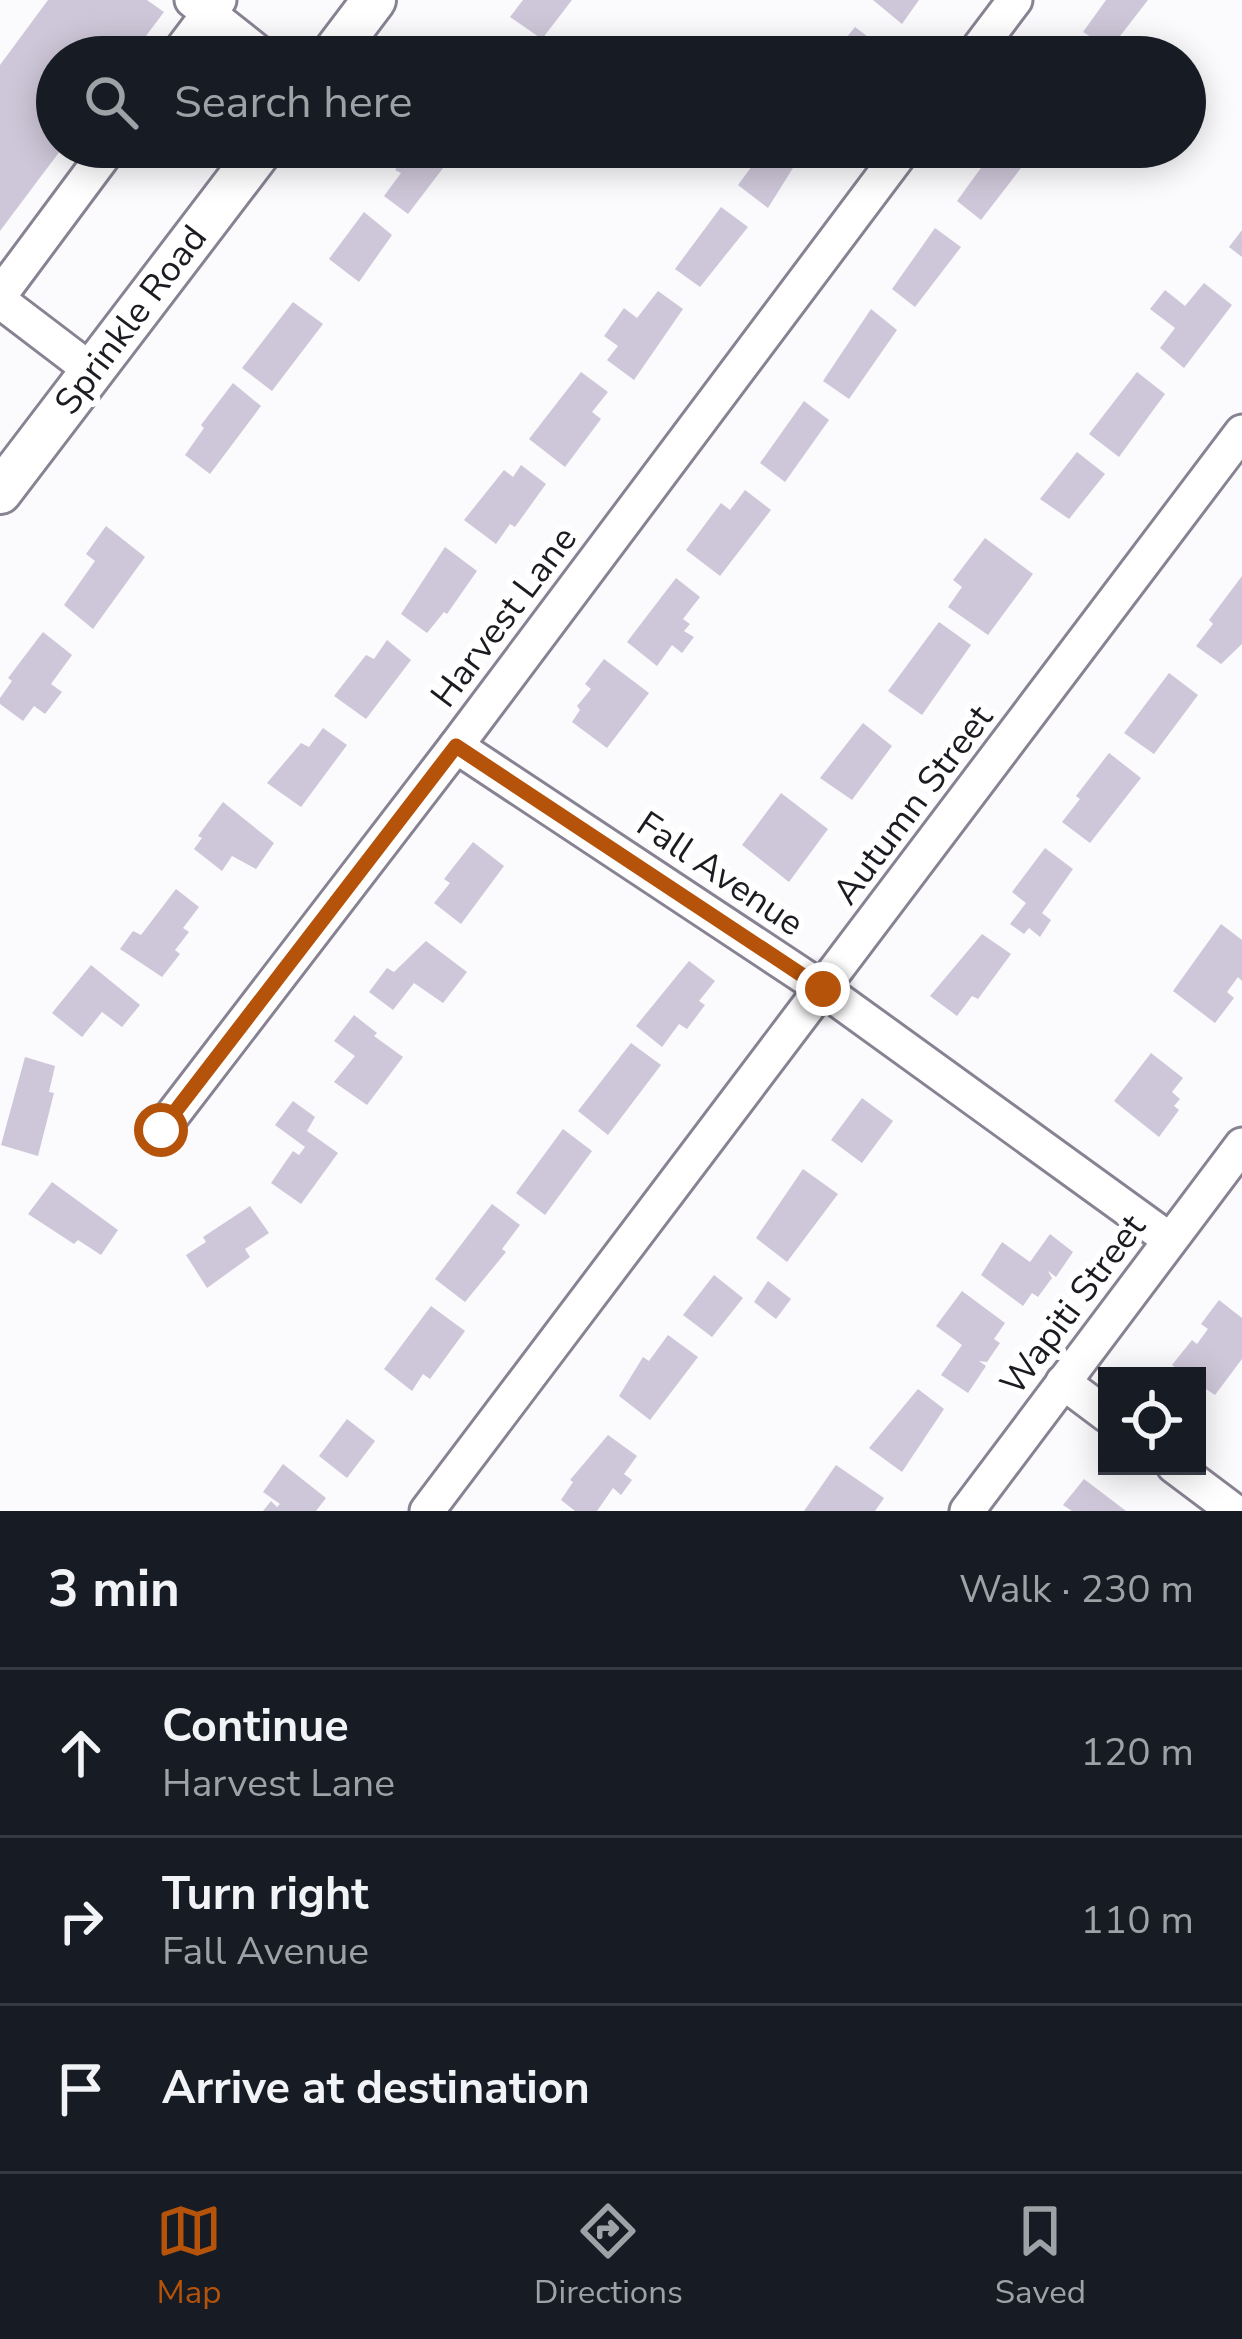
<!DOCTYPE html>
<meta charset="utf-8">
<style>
:root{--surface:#171b24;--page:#242831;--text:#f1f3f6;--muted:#9ea1a6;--line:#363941;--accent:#b45309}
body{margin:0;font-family:"Nunito Sans",sans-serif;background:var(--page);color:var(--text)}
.controls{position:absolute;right:36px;bottom:36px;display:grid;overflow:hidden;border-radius:0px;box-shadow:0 6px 30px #0003}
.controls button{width:108px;height:108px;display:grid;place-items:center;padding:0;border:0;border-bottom:3px solid var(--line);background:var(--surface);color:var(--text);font:60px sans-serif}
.stop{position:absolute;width:36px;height:36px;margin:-27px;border:9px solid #b45309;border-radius:50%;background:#fff}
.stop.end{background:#b45309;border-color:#fff;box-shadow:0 3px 12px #0008}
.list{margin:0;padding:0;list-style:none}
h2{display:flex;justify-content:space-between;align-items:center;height:156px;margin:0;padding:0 48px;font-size:51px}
h2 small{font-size:39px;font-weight:400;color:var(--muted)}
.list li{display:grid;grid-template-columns:78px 1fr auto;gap:36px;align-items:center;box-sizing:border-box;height:168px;padding:0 48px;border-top:3px solid var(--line)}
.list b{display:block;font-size:45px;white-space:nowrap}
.list p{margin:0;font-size:39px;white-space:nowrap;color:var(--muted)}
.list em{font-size:39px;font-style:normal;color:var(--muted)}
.icon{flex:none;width:66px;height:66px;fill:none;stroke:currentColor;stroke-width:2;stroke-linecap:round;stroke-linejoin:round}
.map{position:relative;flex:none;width:1242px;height:1511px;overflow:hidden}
.search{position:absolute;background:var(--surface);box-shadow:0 6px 30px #0003;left:36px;right:36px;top:36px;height:132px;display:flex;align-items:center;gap:30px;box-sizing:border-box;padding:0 42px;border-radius:66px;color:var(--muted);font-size:45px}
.sheet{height:660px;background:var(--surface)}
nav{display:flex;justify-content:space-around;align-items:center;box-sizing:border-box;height:168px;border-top:3px solid var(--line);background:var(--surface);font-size:33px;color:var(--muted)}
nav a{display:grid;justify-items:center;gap:6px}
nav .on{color:var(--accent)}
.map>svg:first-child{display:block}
</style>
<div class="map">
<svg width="1242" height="1511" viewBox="0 0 1242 1511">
<rect width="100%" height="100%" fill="#fbfafd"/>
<g fill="#cec7d9">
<path d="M48 0H147L164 12 130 57H57V147H63L0 231V65Z"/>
<path d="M523 0H572L542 39 510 17Z"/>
<path d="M873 0H919L902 24Z"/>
<path d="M1106 0H1148L1110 49 1083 32Z"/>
<path d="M855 27 880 46 873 57H831Z"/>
<path d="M499 44 517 57H489Z"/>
<path d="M413 147H451L456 151 408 214 384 196 401 173 395 170Z"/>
<path d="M766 147H806L768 208 738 185Z"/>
<path d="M996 147H1011L1028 159 981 220 957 201Z"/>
<path d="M721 207 748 227 700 287 675 269Z"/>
<path d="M364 212 392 235 359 282 329 259Z"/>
<path d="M935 228 961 247 915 307 892 289Z"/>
<path d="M1242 230V257L1229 247Z"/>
<path d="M1204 283 1232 305 1184 368 1160 348 1175 328 1150 309 1165 290 1185 306Z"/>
<path d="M658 291 683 309 634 380 607 360 618 346 604 336 624 308 637 318Z"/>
<path d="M293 302 323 324 272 391 242 368Z"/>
<path d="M871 309 897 330 849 399 823 381Z"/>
<path d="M581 372 608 392 592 412 601 419 565 467 529 439Z"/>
<path d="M1137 372 1165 394 1119 457 1089 434Z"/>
<path d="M233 383 261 406 210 474 185 455 204 428 201 425Z"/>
<path d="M804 401 829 420 785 482 760 463Z"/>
<path d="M1077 452 1105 474 1069 519 1040 499Z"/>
<path d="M521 465 546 484 515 527 510 524 496 544 464 520 504 470 513 477Z"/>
<path d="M745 490 771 510 720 576 686 550 721 503 730 510Z"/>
<path d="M106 526 145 557 93 629 64 605 95 561 86 554Z"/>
<path d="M985 538 1033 574 988 635 948 607 962 587 953 580Z"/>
<path d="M445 547 477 571 447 614 444 612 427 633 401 614Z"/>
<path d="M1242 576V644L1221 664 1196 646 1213 624 1209 620Z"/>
<path d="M676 578 700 597 683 619 690 624 684 631 694 637 682 653 672 645 657 666 627 642Z"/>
<path d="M939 622 971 645 922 715 888 691Z"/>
<path d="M43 632 72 655 51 684 62 692 45 714 34 706 23 721 0 704V698L12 681 8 678Z"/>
<path d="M387 640 411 660 366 719 334 696 366 655 374 659Z"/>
<path d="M604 659 649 693 607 748 572 722 580 710 577 706 591 689 585 684Z"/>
<path d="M1169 673 1198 695 1154 754 1124 733Z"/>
<path d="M863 723 892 746 852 800 820 778Z"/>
<path d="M323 728 347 745 301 807 267 783 301 743 309 747Z"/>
<path d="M1109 753 1141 778 1090 843 1062 822 1080 799 1076 796Z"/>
<path d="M781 793 828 829 789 882 742 845Z"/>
<path d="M223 802 274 843 256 869 232 856 222 871 194 849 202 838 198 836Z"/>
<path d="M473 842 504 866 461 924 434 903 450 883 444 879Z"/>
<path d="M1045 848 1073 869 1042 913 1051 920 1040 937 1029 928 1024 934 1010 924 1026 903 1012 892Z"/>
<path d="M176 889 199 907 183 928 189 932 175 950 180 954 162 977 120 949 133 931 141 935Z"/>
<path d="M1221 924 1242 940V981L1238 977 1227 992 1234 998 1215 1023 1173 991Z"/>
<path d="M982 934 1011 954 978 999 972 996 957 1016 930 996Z"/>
<path d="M426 941 467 972 443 1003 414 983 393 1010 369 992 387 968 394 972Z"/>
<path d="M689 961 715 981 699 1001 705 1005 687 1029 679 1024 662 1047 636 1026Z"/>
<path d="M91 965 140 1005 122 1027 102 1012 82 1037 52 1013Z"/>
<path d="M354 1015 377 1033 374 1036 403 1057 367 1105 334 1082 355 1056 334 1041Z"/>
<path d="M631 1043 661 1065 608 1135 578 1111Z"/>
<path d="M1151 1053 1183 1078 1172 1092 1180 1099 1174 1106 1179 1110 1159 1137 1114 1101Z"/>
<path d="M25 1057 55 1066 49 1092 54 1093 38 1156 1 1145Z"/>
<path d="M862 1098 893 1121 862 1163 831 1140Z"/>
<path d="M293 1101 315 1117 307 1131 338 1153 301 1204 271 1183 293 1151 299 1155 305 1147 275 1125Z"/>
<path d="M563 1129 592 1151 545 1215 516 1193Z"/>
<path d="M803 1169 838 1194 787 1262 756 1238Z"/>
<path d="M52 1182 118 1230 101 1255 78 1240 74 1244 28 1214Z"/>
<path d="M492 1204 520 1225 502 1249 506 1252 465 1302 435 1279Z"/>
<path d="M250 1206 269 1233 245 1249 250 1257 207 1288 186 1255 206 1242 203 1237Z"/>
<path d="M1050 1234 1073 1252 1056 1277 1048 1271 1052 1278 1038 1297 1032 1293 1023 1306 981 1275 1002 1242 1030 1262Z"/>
<path d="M714 1275 743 1298 712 1337 683 1315Z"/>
<path d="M768 1281 791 1299 776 1319 754 1302Z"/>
<path d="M962 1291 1005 1323 994 1339 1000 1343 987 1362 979 1361 986 1366 968 1393 941 1375 962 1345 936 1326Z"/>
<path d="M1219 1300 1242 1318V1359L1215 1395 1197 1383V1376H1188L1172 1365 1192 1340 1197 1344 1208 1329 1201 1324Z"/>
<path d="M431 1306 465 1331 430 1379 423 1374 412 1391 384 1369Z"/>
<path d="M668 1335 698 1357 650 1420 619 1396 643 1357 649 1361Z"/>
<path d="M918 1389 944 1409 902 1472 869 1448Z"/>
<path d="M347 1419 375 1441 347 1478 319 1456Z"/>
<path d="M608 1435 637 1456 624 1474 632 1480 621 1495 613 1488 597 1511H575L561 1500 573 1482 570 1480Z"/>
<path d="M283 1464 326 1498 316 1511H263L271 1501 277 1507 280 1504 263 1492Z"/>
<path d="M836 1465 884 1498 875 1511H804Z"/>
<path d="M1084 1479 1126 1511H1072L1063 1505Z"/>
</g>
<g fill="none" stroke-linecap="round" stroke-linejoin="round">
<g stroke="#888292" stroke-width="39">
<g id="minor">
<path d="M192 0 264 57"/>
<path d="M176 57 219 0"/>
<path d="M972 57 1015 0"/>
<path d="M0 295 110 147"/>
<path d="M0 301 92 371"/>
<path d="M456 746 823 989 1170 1240"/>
<path d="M161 1130 456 746 905 147"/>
<path d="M1063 1382 1107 1415"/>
<path d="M1174 1466 1234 1511"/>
<path d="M427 1511 1242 432"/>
<path d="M967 1511 1242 1145"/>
</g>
</g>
<g stroke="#888292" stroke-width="48">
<g id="major">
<path d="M331 57 374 0"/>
<path d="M0 492 263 147"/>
</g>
</g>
<use href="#minor" stroke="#fff" stroke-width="33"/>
<use href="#major" stroke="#fff" stroke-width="42"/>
</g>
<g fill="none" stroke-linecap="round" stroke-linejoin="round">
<path stroke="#b45309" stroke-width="15" d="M161 1130 456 746 823 989"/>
</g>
<g text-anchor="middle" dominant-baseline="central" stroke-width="12" stroke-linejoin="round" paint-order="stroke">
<g font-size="36" fill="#1d1b21" stroke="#fff">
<text transform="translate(131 320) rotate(-53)">Sprinkle Road</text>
<text transform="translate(504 617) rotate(-53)">Harvest Lane</text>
<text transform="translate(913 805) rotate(-53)">Autumn Street</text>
<text transform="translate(720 874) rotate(34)">Fall Avenue</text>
<text transform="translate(1073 1305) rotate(-53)">Wapiti Street</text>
</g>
</g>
</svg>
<div class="controls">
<button><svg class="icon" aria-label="locate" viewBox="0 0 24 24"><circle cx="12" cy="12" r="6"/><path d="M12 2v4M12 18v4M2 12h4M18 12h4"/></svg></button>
</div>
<div class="stop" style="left:161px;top:1130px"></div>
<div class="stop end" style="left:823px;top:989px"></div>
<div class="search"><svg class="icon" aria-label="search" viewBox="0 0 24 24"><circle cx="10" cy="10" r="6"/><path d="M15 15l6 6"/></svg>Search here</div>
</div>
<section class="sheet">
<h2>3 min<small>Walk · 230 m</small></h2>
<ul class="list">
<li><svg class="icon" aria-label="ahead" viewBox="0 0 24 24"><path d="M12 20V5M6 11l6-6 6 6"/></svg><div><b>Continue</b><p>Harvest Lane</p></div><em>120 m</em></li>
<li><svg class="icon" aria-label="right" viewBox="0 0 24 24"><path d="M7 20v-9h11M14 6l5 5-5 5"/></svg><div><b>Turn right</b><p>Fall Avenue</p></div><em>110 m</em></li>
<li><svg class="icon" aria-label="arrive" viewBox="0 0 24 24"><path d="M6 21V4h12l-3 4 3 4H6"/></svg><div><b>Arrive at destination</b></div></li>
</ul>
</section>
<nav>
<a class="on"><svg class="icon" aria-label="map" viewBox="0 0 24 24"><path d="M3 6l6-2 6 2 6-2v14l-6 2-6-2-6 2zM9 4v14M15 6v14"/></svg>Map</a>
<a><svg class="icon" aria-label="directions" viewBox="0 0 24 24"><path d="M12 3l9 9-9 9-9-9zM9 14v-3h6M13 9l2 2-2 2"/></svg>Directions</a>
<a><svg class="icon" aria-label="saved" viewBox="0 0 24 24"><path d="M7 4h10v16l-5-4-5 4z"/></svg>Saved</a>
</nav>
